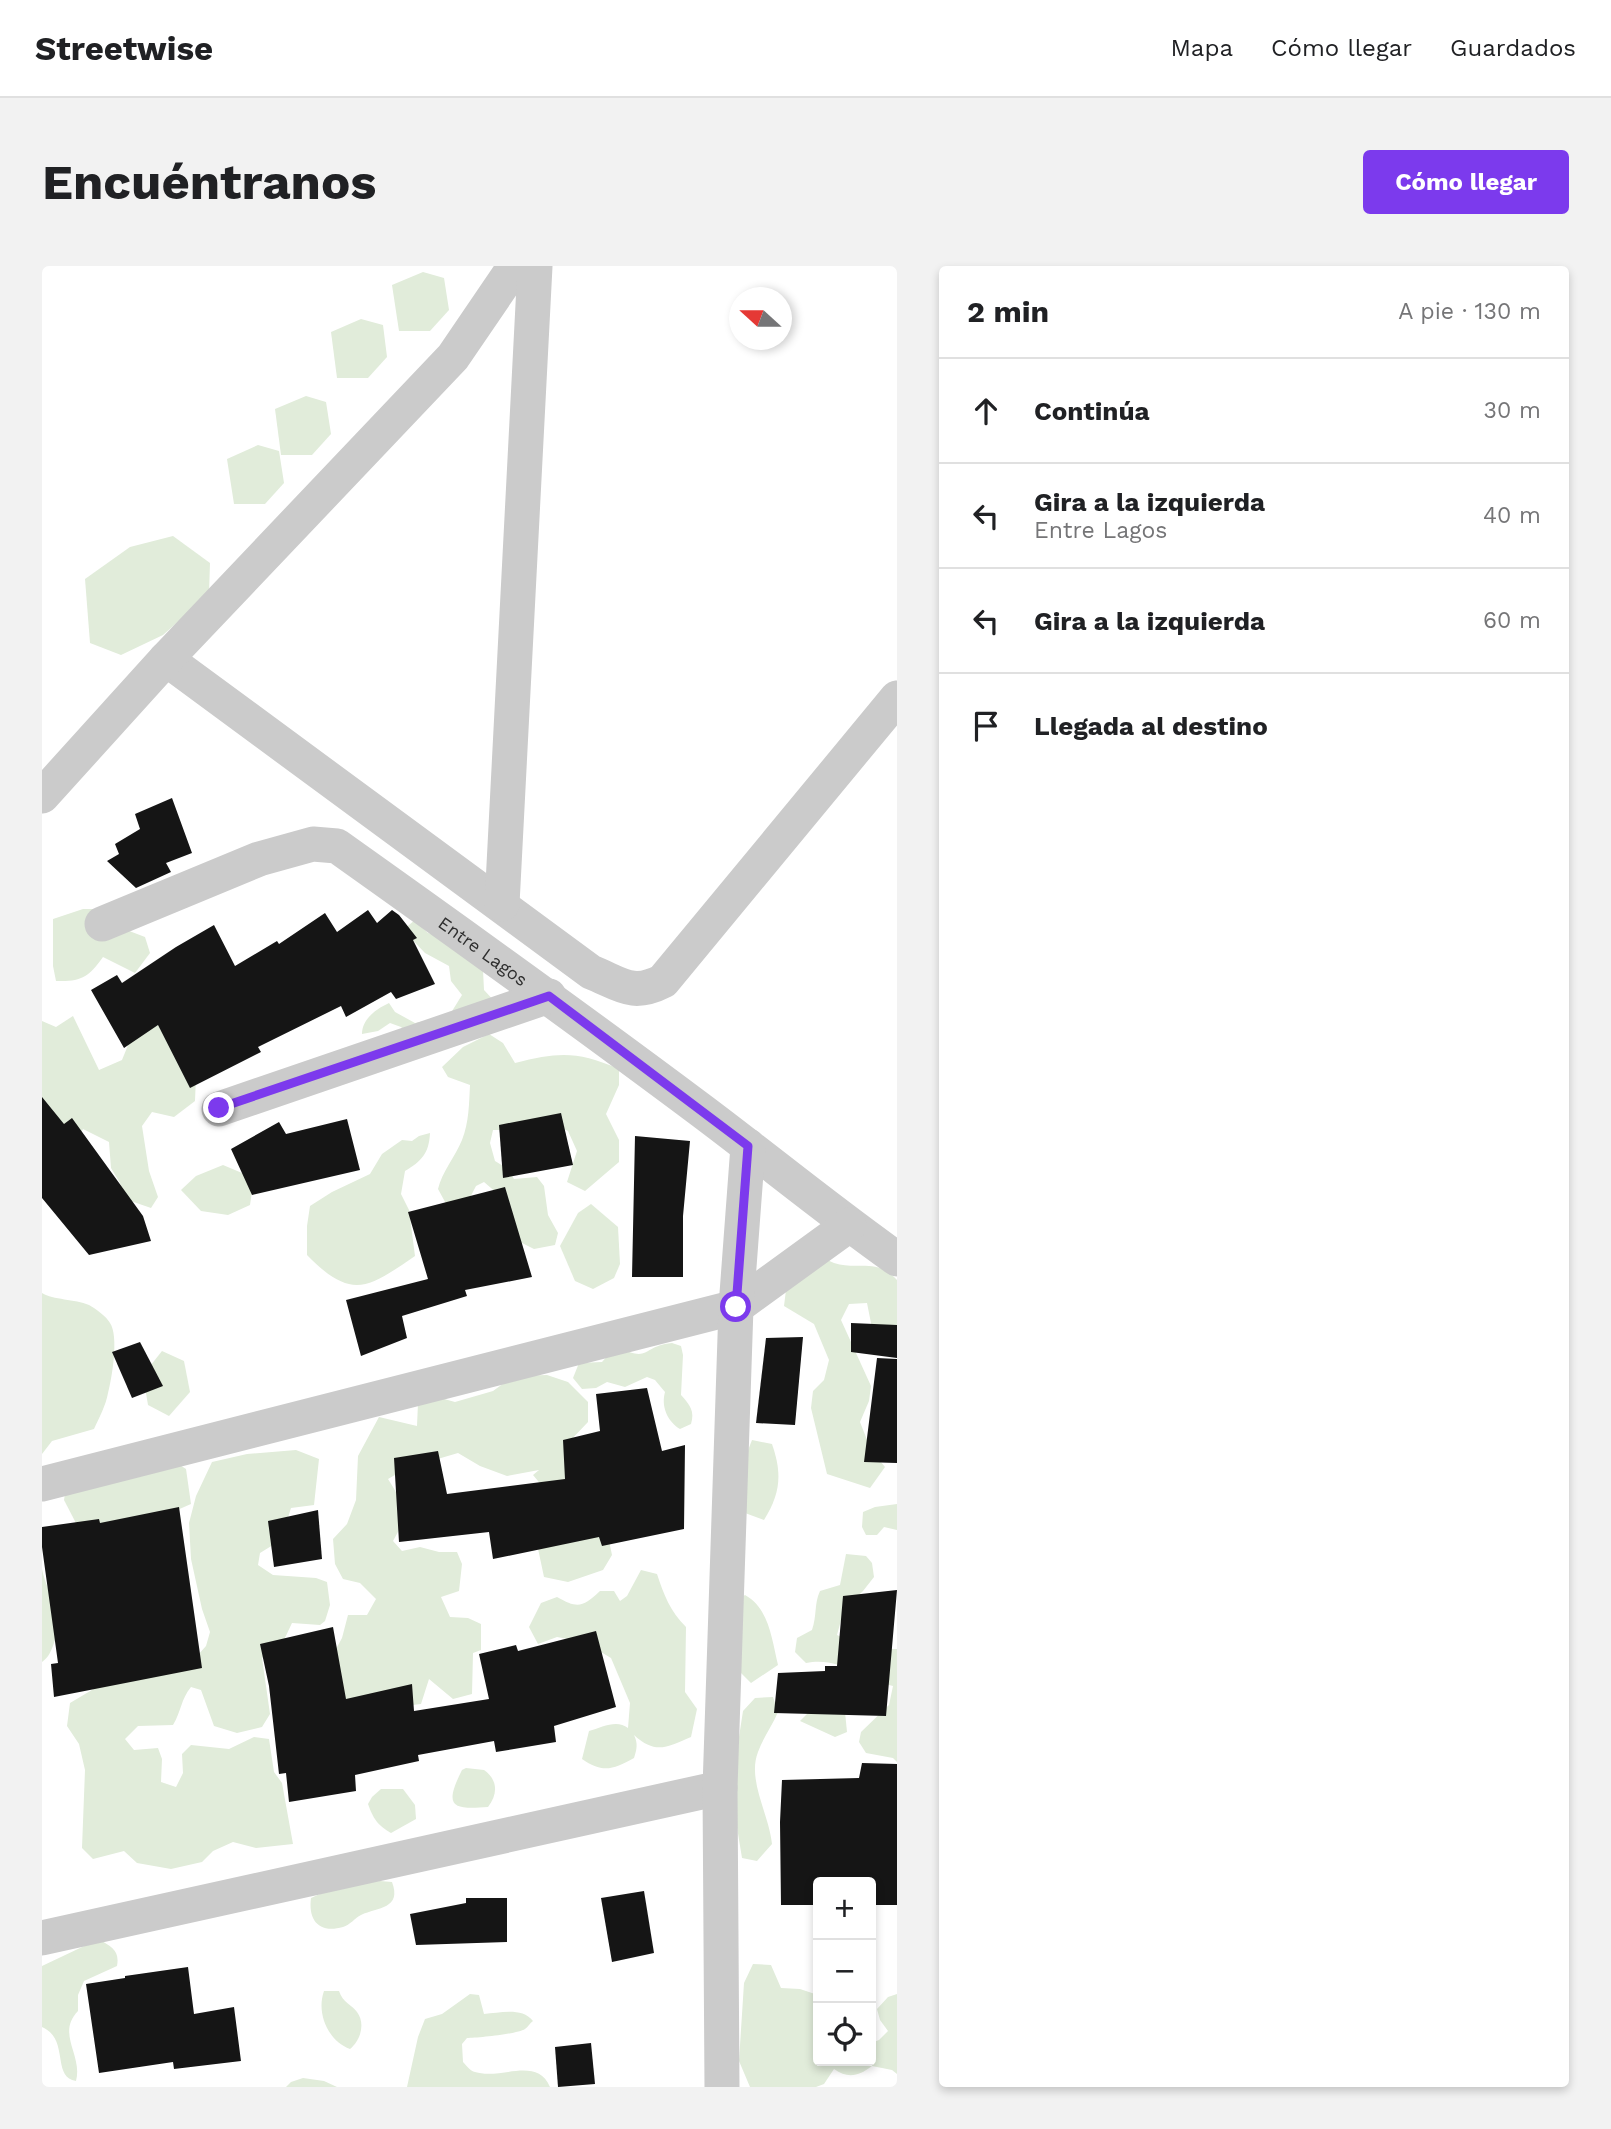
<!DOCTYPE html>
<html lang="es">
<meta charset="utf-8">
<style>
:root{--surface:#fff;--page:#f2f2f2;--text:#202124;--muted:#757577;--line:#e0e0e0;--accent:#7c3aed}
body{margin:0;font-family:"Work Sans",sans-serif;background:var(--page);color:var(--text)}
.controls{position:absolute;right:21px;bottom:21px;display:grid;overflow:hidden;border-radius:7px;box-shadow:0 4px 10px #0003}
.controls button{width:63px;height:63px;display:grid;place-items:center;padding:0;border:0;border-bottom:2px solid var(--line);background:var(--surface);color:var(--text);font:35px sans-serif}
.compass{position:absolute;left:687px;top:21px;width:63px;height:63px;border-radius:50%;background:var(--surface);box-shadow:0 4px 10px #0003;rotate:291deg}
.stop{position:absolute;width:21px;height:21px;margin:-16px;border:5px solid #7c3aed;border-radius:50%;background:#fff}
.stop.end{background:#7c3aed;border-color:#fff;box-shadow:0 2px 7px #0008}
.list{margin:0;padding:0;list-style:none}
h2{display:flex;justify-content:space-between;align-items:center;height:91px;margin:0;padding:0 28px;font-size:30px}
h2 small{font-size:23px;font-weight:400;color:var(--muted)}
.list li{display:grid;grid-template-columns:46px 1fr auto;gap:21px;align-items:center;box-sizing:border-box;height:105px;padding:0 28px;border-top:2px solid var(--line)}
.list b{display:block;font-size:26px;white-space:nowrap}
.list p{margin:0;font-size:23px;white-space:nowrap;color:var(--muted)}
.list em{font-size:23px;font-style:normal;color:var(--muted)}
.icon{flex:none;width:38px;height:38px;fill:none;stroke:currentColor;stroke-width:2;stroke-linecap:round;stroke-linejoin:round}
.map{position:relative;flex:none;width:855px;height:1821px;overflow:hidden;border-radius:7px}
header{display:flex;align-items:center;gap:42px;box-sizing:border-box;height:98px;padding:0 35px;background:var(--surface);border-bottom:2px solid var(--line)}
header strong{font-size:33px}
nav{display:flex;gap:38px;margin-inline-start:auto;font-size:24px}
.intro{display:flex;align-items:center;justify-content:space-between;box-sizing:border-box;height:168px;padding:0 42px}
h1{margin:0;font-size:49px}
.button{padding:18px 32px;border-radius:7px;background:var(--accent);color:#fff;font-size:24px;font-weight:700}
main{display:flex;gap:42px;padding:0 42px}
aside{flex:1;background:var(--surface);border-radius:7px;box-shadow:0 4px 10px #0003}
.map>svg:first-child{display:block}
</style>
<header>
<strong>Streetwise</strong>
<nav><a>Mapa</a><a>Cómo llegar</a><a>Guardados</a></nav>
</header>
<div class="intro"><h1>Encuéntranos</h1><a class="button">Cómo llegar</a></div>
<main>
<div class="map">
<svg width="855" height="1821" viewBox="0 0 855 1821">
<rect width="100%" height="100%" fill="#fff"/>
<g fill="#e1ecda">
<path d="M381 6 402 12 407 44 388 65H357L350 19Z"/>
<path d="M319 53 341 59 345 91 326 112H295L289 66Z"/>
<path d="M264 130 284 136 289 168 270 189H239L233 143Z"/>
<path d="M216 179 237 185 242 217 223 238H192L185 193Z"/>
<path d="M131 270 168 297 167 328 121 369 79 389 48 377 43 313 88 281Z"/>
<path d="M41 643H57L82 663 103 671 108 687 93 707 61 691C47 711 39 716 14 715L11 700V653Z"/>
<path d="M373 654 386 667 411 673 441 704 442 724 454 737 366 768 359 761 348 757 336 765 320 768C320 753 334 743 347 737L353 746 373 757 407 750 420 729 409 715 407 700 383 687 361 664Z"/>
<path d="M104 735 124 743 118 763 154 810 153 835 132 851 110 846 100 860 107 905 116 931 109 942 83 933 78 917 69 902 67 876 41 863 30 885 0 881V755L14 761 31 750 57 804 80 794Z"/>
<path d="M447 768 461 777 473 797C517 786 535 785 577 803V819L564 848 577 874V896L543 925 525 916 535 885 526 865 511 858 474 864H451L448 877 453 895 466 903 472 913 495 911 502 920 506 949 516 967 513 979 492 983 468 971 456 928 442 916 434 920 419 949 408 945 396 923C400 906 413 891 420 874 427 856 427 838 428 819L406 811 400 801 421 781Z"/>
<path d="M388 867C387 887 380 895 363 905L359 928 367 944 373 990C326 1022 310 1035 265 989V960L268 940 290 926 328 908 340 888 360 874 370 875 377 870Z"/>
<path d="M181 899 212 912 208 939 186 949 159 945 139 924 154 910Z"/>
<path d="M549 938 576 961 578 998 572 1012 551 1023 533 1015 518 980 536 947Z"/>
<path d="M777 988C781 991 787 995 792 997 816 1005 834 991 855 1014V1067L830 1062 825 1037 807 1038 799 1054 829 1120 827 1135 818 1156 829 1184 843 1201 828 1222 785 1208 769 1142 771 1125 782 1114 787 1094 772 1058 742 1040 745 1016Z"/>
<path d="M0 1027C11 1034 33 1033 47 1039 53 1042 65 1051 68 1057 77 1070 70 1112 66 1127 64 1139 57 1152 52 1163L10 1175 0 1188Z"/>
<path d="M630 1077 639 1080 641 1089 639 1129C648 1139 653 1145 649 1158L638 1163C625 1155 619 1140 623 1126L613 1114 605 1111 583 1121 565 1116 554 1122 540 1123 531 1112 537 1097 560 1096 574 1080C609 1098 599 1080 630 1077Z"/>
<path d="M120 1085 142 1095 148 1126 127 1150 106 1139 101 1109Z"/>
<path d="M505 1109 526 1116 546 1136V1156L526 1177 564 1260 570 1289 561 1304 526 1316 502 1311 495 1278 501 1221 491 1209 497 1204 465 1210 438 1200 416 1187 365 1202 346 1213C362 1238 367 1248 351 1275L360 1285 378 1281 397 1286H415L420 1298 417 1325 399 1331 408 1351 426 1352 439 1358V1384L431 1387 430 1428 411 1433 387 1413 379 1438 302 1447 289 1392 300 1372 306 1349H325L334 1333 318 1317 301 1313 293 1298 291 1273 305 1258 314 1234 316 1190 337 1151 375 1160 376 1137 395 1131 413 1136 451 1125 472 1110Z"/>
<path d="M710 1174 730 1178C740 1207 739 1227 722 1254L703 1247 698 1205Z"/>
<path d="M254 1184 277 1193 272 1239 249 1242 239 1274 218 1287 216 1299 231 1309 274 1312 285 1316 288 1339 283 1355 278 1359 250 1357 241 1376 220 1392 228 1448 220 1461 195 1467 172 1460 159 1424 149 1421C139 1433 139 1446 131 1459L96 1460 83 1473 92 1484 116 1482 120 1493 119 1516 134 1521 141 1507 140 1488 149 1479 187 1483 212 1471 227 1473 232 1506 240 1517 251 1578 214 1582 191 1576 171 1585 160 1596 129 1603 95 1597 82 1585 51 1593 40 1582 43 1504 37 1478 25 1460 28 1437 70 1412 146 1400 164 1380 168 1366 160 1343 149 1293 147 1257 154 1230 170 1196 205 1188Z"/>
<path d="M133 1196 144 1203 149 1238 126 1248 36 1261 22 1234 24 1222Z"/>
<path d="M855 1238V1264L842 1261 835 1269H824L820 1261 821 1246 833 1241Z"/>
<path d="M804 1288 824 1290 830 1297 832 1311 821 1325 802 1343 795 1369 827 1383H855V1496L851 1492 824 1487 817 1476 819 1466 847 1439 851 1420C821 1413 797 1390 764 1397L753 1386 755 1372 770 1364C775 1350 772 1338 778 1325L798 1319Z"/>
<path d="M0 1303C6 1333 25 1346 12 1377 9 1385 7 1391 0 1396Z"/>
<path d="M599 1304 615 1308C622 1329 628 1345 644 1361L643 1426 655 1443 649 1471C625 1481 614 1489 592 1469 596 1477 595 1483 592 1492 571 1504 560 1507 540 1493L547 1465C560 1461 575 1453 586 1462L588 1437 569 1392 542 1376 515 1371 496 1378 487 1361 499 1337 515 1331C536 1343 541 1341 558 1325H572L578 1335 585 1330Z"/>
<path d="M703 1329C727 1342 730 1374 736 1399L709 1417 698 1406 675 1348Z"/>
<path d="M731 1431 736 1446C730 1460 721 1472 716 1486 705 1514 727 1548 730 1578L715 1595 700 1592 692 1543 697 1471 701 1445 713 1432Z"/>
<path d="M777 1436 803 1446 805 1466 793 1471 758 1455Z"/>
<path d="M424 1502 442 1504C456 1514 456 1528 446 1541 409 1544 402 1540 420 1504Z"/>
<path d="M339 1523H361L373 1539 374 1553 349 1567C335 1559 331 1552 326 1538L330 1531Z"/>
<path d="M338 1615 350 1616C360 1643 336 1641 319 1649 313 1652 308 1659 301 1661 277 1668 266 1654 269 1632L300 1618Z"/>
<path d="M57 1673C69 1681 78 1684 75 1700L42 1715 36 1729V1745C14 1768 41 1789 34 1815 9 1811 28 1773 0 1761V1700Z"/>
<path d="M711 1698 729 1699 739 1722 758 1723 776 1729V1795H829V1777L837 1774 846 1765 838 1754 835 1743 846 1731 855 1728V1808L850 1804 830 1800C817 1810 806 1813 792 1803L782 1818 774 1821H708L697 1795 702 1717Z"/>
<path d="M282 1725H297C301 1737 309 1738 315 1746 324 1758 318 1775 308 1783 286 1775 274 1747 282 1725Z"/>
<path d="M428 1728 437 1729 442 1748C458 1747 480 1741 491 1755 488 1757 486 1761 483 1763 475 1768 436 1772 425 1772L420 1778 421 1796C424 1799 428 1805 433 1806 459 1814 495 1790 508 1821H365L376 1771 383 1753 400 1748Z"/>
<path d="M261 1812 282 1815 295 1821H244L249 1816Z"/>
</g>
<g fill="#151515">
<path d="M130 532 150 587 124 597 129 606 94 622 65 595 77 588 73 578 98 563 93 548Z"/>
<path d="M326 644 335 657 350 644 357 649 375 672 371 674 393 718 354 733 349 726 304 751 299 740 216 781 219 786 148 822 116 759 82 782 49 724 75 709 80 717 134 681 172 659 193 700 235 675 237 678 283 647 295 666Z"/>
<path d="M0 831 22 858 30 852 101 950 109 975 47 989 0 932Z"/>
<path d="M519 847 531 899 461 912 457 859Z"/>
<path d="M305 853 318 904 210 929 189 883 237 856 244 868Z"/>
<path d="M593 870 648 875 641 950V1011H590Z"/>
<path d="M463 921 490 1011 423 1024 425 1030 360 1050 365 1072 319 1090 304 1034 386 1013 366 946Z"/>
<path d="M809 1057 855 1059V1092L809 1086Z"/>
<path d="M761 1071 753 1159 714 1157 724 1072Z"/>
<path d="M98 1076 121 1120 90 1132 70 1086Z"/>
<path d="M835 1092 855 1093V1197L822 1196Z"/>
<path d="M605 1122 620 1185 643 1179 642 1263 560 1280 557 1271 451 1293 447 1266 357 1276 352 1192 396 1185 405 1228 523 1213 521 1174 558 1165 554 1128Z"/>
<path d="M137 1241 160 1402 12 1431 9 1398 16 1397 0 1281V1261L57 1253 58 1257Z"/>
<path d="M276 1244 280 1293 232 1301 226 1255Z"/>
<path d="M855 1324 844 1450 732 1447 736 1407 783 1405V1400H795L801 1330Z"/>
<path d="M291 1361 304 1433 370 1418 372 1445 447 1433 437 1388 474 1379 476 1385 554 1365 574 1441 512 1460 514 1476 454 1486 452 1475 376 1489 377 1495 313 1509 314 1525 247 1536 244 1507 237 1508 227 1420 218 1378Z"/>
<path d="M820 1497 855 1498V1639H829V1616H776V1639H739L738 1556 740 1514 817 1512Z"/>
<path d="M602 1625 612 1687 570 1696 559 1632Z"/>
<path d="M424 1632H465V1676L374 1679 368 1648 424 1637Z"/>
<path d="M146 1701 152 1748 192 1741 199 1795 132 1803 131 1796 57 1807 44 1718 83 1712V1710Z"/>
<path d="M549 1777 553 1818 516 1821 513 1781Z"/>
</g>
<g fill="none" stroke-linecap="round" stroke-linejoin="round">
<g stroke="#cbcbcb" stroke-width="35">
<path d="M124 393 549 706C579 718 590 731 621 715L855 432"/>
<path d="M0 530 124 393 411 91 473 0"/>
<path d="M460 638 493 0"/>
<path id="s1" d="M60 658 217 593 271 578 295 580C416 666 537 753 656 842 723 892 787 945 855 993"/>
<path d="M177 843 507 730"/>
<path d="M0 1218 694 1041 807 959"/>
<path d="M0 1672 678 1522"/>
<path d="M680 1821 678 1522 694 1041 706 880"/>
</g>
</g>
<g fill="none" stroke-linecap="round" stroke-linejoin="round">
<path stroke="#7c3aed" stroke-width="9" d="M177 842 507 730 706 880 694 1041"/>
</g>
<g text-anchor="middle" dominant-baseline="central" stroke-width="7" stroke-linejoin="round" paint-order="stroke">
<g font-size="18" fill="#2e2e2e" stroke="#fff">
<text stroke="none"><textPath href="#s1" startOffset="430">Entre Lagos</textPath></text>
</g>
</g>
</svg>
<div class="controls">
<button>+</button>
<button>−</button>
<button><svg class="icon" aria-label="locate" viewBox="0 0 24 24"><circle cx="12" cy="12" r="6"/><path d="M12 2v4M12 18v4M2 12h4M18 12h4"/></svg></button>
</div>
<svg class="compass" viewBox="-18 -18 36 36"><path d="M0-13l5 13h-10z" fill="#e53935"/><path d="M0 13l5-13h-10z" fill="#757577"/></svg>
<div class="stop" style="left:694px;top:1041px"></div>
<div class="stop end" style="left:177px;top:842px"></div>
</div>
<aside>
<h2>2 min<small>A pie · 130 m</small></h2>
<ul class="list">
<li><svg class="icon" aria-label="ahead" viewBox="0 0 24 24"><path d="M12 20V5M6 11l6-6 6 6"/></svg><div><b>Continúa</b></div><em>30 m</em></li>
<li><svg class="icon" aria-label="left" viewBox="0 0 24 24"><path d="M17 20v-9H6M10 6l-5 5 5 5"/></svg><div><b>Gira a la izquierda</b><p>Entre Lagos</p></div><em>40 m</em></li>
<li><svg class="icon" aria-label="left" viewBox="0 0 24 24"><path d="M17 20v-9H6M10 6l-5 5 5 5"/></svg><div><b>Gira a la izquierda</b></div><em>60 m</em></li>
<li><svg class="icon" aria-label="arrive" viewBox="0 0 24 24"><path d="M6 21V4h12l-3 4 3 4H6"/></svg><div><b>Llegada al destino</b></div></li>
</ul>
</aside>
</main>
